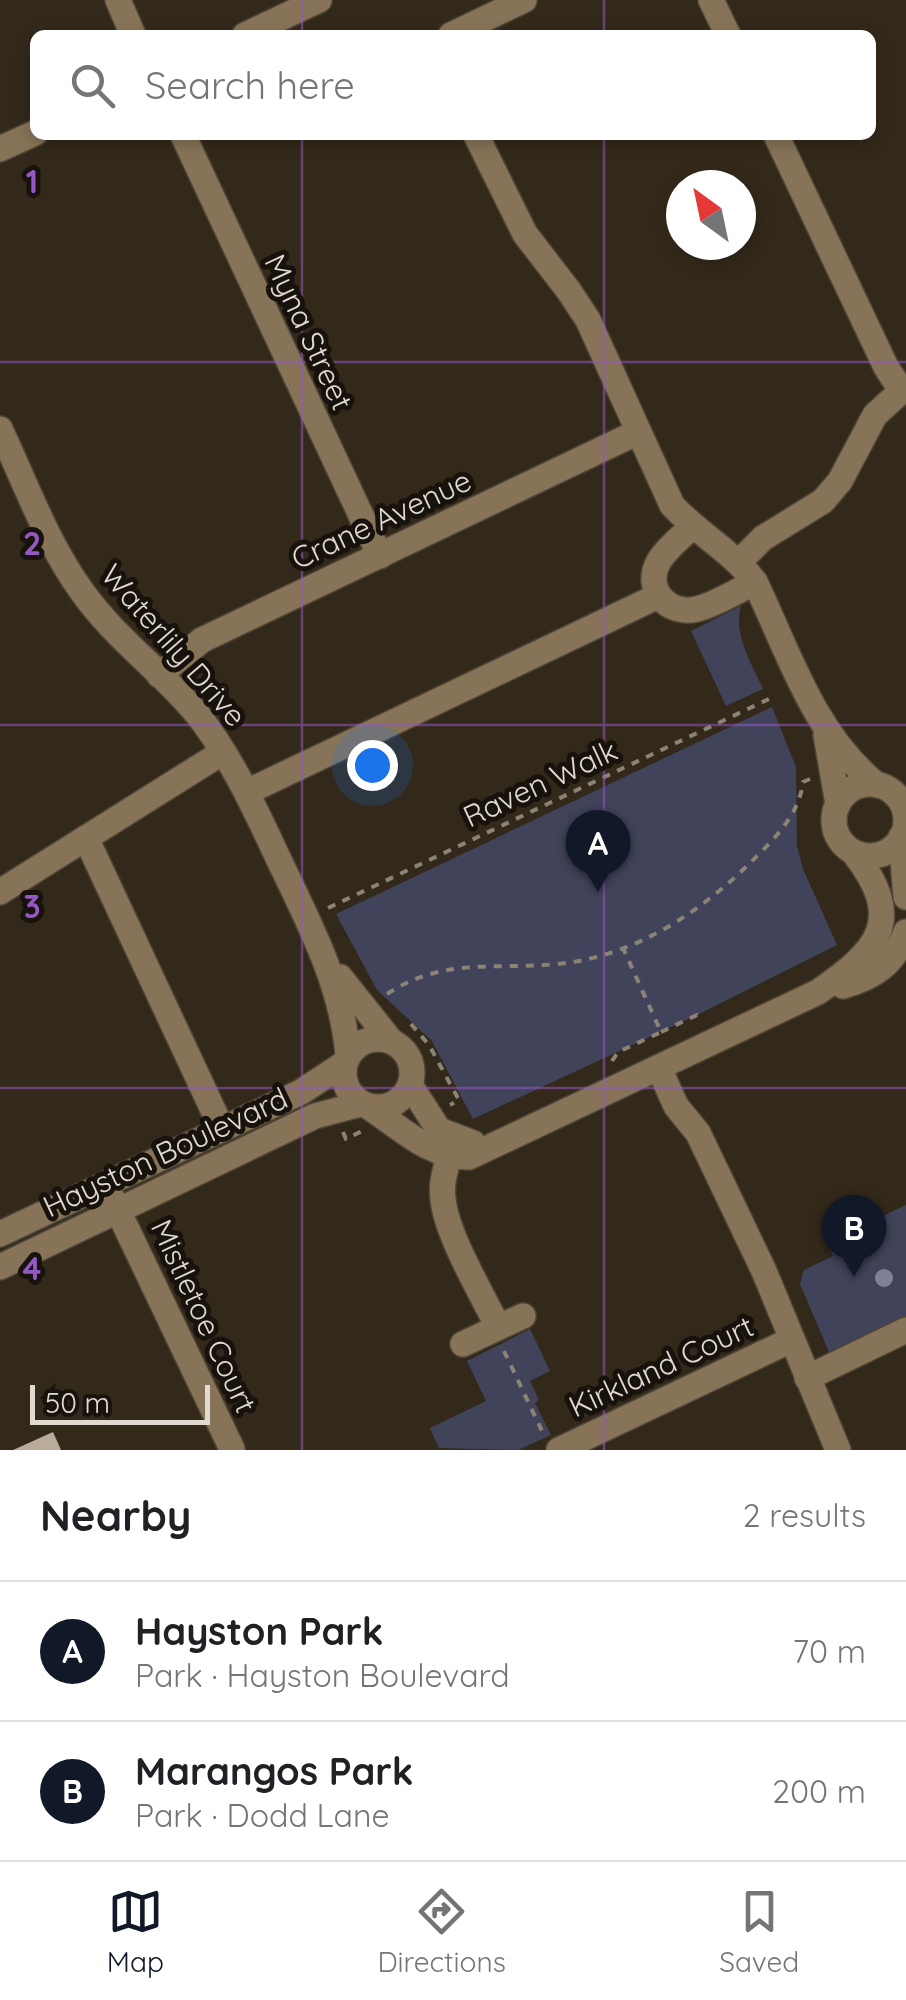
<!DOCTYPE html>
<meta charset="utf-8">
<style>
:root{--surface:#fff;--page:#f6f6f6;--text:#202124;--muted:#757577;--line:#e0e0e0;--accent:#111827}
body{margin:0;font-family:Quicksand,sans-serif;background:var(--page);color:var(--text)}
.compass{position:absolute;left:666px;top:170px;width:90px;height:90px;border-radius:50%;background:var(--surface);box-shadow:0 5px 15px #0003;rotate:327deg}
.scale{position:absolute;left:30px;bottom:25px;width:180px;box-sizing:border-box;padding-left:10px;border:5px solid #e1dad1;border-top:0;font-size:28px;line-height:35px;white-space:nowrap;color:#e1dad1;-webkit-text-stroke:8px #17120c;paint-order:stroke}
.you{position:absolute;left:372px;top:765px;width:35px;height:35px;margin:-25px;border:8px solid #fff;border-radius:50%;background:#1a73e8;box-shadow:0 0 0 15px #1a73e833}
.badge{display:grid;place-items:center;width:65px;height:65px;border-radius:50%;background:var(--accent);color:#fff;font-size:32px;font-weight:700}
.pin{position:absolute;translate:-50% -82px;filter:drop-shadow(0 2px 5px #0008)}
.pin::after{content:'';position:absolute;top:52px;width:35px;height:30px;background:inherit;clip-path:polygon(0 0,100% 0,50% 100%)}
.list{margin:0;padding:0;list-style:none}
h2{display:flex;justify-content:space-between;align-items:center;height:130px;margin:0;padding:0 40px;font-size:42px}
h2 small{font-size:32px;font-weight:400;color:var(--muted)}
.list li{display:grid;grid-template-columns:65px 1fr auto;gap:30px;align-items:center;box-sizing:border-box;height:140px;padding:0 40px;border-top:2px solid var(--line)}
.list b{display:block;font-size:38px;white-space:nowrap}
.list p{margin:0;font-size:32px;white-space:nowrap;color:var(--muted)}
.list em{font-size:32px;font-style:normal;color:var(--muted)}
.icon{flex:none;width:55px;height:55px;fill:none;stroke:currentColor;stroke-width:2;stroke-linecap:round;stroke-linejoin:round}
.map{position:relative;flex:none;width:906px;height:1450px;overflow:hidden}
.search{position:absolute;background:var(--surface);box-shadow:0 5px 15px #0003;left:30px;right:30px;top:30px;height:110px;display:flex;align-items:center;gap:25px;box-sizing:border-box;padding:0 35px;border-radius:15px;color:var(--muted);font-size:38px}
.sheet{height:410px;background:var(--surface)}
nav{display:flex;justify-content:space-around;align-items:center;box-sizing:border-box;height:140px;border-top:2px solid var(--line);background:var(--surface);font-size:28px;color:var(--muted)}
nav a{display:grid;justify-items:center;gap:5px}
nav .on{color:var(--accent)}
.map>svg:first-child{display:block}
</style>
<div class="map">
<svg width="906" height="1450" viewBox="0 0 906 1450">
<rect width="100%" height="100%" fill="#33291a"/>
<g fill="#41435a">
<path d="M741 606C733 634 751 663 763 689L726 706 691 631Z"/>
<path d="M772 707 796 767 797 846 803 869 837 945 697 1015 473 1119 432 1041 377 990 336 914Z"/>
<path d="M906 1205V1318L829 1352 800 1284 804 1270 833 1256 827 1242Z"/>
<path d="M530 1329 550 1371 530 1381 539 1400 535 1403 551 1435 518 1450 439 1448 430 1428 486 1401 467 1361Z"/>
</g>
<path fill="#b9ac9b" d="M53 1432 61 1450H13Z"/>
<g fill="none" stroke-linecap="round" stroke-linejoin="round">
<g stroke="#4f4537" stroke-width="28">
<g id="minor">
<path d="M118 0 133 35"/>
<path d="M711 0 728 35"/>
<path d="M245 35 319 0"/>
<path d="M451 35 524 0"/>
<path d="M183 135 380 556"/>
<path d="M476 135 525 234 569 291 588 320 672 505C698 534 732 551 755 582 789 653 814 735 877 785"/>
<path d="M776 135 886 367 901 390"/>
<path d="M0 149 35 133"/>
<path d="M0 429C26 484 47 544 83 593 116 639 163 672 198 715 233 760 256 811 280 862 310 925 342 985 348 1055"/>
<path d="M692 527C681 537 667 548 659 561 643 589 668 616 697 609 717 604 737 591 755 582"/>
<path d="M740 561 763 538 823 501 840 481 875 415 906 387"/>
<path d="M159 675 202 640 638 432"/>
<path d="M826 735 838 804"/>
<circle cx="870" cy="820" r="36"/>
<path d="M247 792 658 596"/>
<path d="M901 837 906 897"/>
<path d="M86 838 222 1129"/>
<path d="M0 892 223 752"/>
<path d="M340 977 391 1041"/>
<path d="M843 986C875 977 894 964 906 932"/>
<circle cx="378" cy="1073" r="34"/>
<path d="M659 1068 676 1106 698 1133 764 1271 838 1450"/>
<path d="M410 1085 439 1130 473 1143"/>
<path d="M369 1107C401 1128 429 1157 469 1157L818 992C879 950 906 920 854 853"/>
<path d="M457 1139C449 1157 440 1179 443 1199 446 1234 482 1294 498 1327"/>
<path d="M112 1198 232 1449"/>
<path d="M0 1234 301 1092 345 1063"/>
<path d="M0 1267 315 1116 361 1104"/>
<path d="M463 1344 523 1316"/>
<path d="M807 1378 906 1330"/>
<path d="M559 1450 791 1340"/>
</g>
</g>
<g stroke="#8c8377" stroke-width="4" stroke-dasharray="8 8" stroke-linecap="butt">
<path d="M328 908 771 698"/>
<path d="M387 994C443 957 495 970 557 964 632 957 697 915 750 863 773 840 799 816 803 782L810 779"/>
<path d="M411 1024 429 1045 459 1100 450 1105"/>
<path d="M661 1032 697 1015 700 1019"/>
<path d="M612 1061 618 1052 661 1032 623 948"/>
<path d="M343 1132 346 1139 362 1131"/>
<path d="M504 1351 543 1433"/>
</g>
<use href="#minor" stroke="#877458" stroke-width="25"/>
</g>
<circle fill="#828096" cx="884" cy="1278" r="9"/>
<path fill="none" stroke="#9458c4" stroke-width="2.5" stroke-opacity="0.55" d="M302 0V35M604 0V35M302 135V1450M604 135V1450M0 362H906M0 725H906M0 1088H906"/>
<g text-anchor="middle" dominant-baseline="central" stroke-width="10" stroke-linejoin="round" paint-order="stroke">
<g font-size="30" fill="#e1dad1" stroke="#17120c">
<text transform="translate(309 332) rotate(65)">Myna Street</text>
<text transform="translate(381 519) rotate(-25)">Crane Avenue</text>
<text transform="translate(174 645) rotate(49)">Waterlily Drive</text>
<text transform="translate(540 783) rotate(-25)">Raven Walk</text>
<text transform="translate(165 1152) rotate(-25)">Hayston Boulevard</text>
<text transform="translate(204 1316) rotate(65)">Mistletoe Court</text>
<text transform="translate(661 1366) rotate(-25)">Kirkland Court</text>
</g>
</g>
<g font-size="32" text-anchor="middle" font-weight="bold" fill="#9458c4" stroke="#17120c" stroke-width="10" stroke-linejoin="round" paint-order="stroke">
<text x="32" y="193">1</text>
<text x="32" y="555">2</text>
<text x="32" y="918">3</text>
<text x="32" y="1280">4</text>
</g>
</svg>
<svg class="compass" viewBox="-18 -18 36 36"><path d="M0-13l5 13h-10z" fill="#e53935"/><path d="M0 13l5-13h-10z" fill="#757577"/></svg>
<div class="scale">50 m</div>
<div class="you"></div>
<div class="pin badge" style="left:598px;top:892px">A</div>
<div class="pin badge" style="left:854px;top:1277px">B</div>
<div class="search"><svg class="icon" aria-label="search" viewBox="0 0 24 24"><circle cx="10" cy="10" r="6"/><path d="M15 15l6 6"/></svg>Search here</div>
</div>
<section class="sheet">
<h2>Nearby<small>2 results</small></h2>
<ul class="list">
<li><span class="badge">A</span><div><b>Hayston Park</b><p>Park · Hayston Boulevard</p></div><em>70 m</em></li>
<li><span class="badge">B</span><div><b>Marangos Park</b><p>Park · Dodd Lane</p></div><em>200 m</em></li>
</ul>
</section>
<nav>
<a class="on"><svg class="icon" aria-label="map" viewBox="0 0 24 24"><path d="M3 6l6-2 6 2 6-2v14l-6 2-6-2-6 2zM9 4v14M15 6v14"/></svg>Map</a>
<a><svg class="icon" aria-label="directions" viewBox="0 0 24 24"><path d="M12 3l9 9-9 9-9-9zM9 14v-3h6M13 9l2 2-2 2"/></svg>Directions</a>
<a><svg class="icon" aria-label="saved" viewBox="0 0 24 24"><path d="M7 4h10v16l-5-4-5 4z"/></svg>Saved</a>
</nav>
